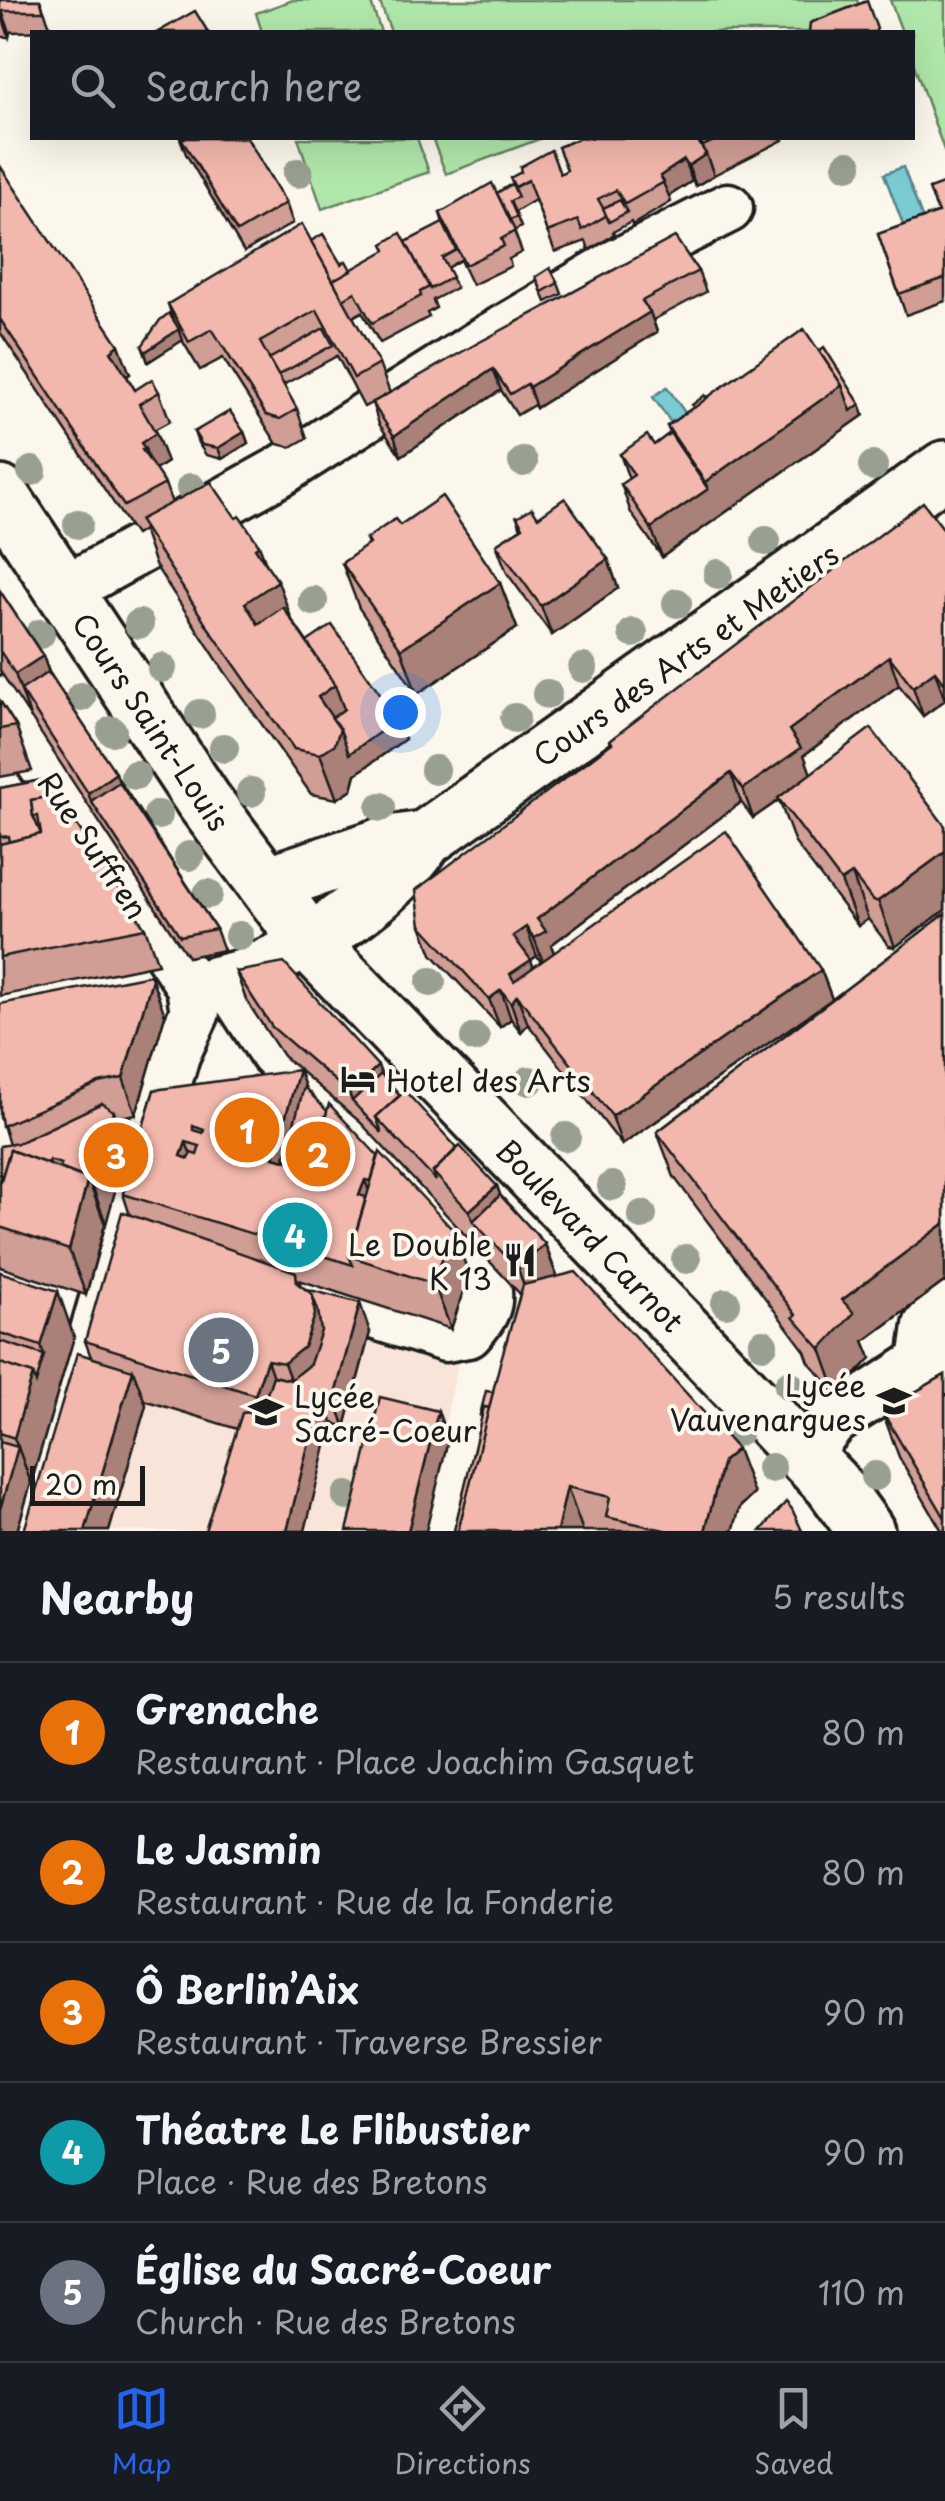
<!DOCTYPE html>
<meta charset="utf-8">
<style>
:root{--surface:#171b24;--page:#20242c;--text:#f1f3f6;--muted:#9ea1a6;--line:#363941;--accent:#2563eb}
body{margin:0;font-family:"Playpen Sans",sans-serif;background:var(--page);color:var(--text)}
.scale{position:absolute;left:30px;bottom:25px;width:115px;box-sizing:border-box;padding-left:10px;border:5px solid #1c1c1c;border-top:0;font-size:28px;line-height:35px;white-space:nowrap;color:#1c1c1c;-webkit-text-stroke:8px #fbf7ec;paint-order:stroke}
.you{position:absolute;left:400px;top:712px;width:35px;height:35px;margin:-25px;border:8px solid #fff;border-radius:50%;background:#1a73e8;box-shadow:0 0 0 15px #1a73e833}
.badge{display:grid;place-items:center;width:65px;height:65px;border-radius:50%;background:var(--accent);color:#fff;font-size:32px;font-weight:700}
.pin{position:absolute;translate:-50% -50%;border:5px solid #fff;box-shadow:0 2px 10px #0006}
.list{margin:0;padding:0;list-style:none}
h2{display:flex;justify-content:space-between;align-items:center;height:130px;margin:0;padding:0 40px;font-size:42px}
h2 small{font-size:32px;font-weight:400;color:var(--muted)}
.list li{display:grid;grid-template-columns:65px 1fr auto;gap:30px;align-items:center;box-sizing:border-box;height:140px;padding:0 40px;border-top:2px solid var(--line)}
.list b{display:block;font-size:38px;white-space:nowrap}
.list p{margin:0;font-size:32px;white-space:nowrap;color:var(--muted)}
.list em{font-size:32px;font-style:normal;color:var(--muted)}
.icon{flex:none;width:55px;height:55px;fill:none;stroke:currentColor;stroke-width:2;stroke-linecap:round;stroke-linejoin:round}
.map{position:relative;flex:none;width:945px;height:1531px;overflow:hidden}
.search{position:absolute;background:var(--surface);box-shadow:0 10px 40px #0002;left:30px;right:30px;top:30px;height:110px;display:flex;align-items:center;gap:25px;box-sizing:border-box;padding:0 35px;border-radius:0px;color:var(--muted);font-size:38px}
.sheet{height:830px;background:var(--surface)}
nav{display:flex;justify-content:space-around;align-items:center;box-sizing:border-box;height:140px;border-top:2px solid var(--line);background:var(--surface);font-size:28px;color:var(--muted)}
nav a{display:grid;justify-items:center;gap:5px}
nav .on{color:var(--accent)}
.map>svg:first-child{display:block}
</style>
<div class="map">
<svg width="945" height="1531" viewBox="0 0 945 1531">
<rect width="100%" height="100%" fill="#fbf7ec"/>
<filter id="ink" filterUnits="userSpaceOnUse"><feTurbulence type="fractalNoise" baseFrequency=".01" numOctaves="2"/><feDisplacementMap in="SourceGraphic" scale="20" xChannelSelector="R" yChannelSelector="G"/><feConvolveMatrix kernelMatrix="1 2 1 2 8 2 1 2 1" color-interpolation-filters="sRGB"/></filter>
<g filter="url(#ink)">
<path fill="#f9e4d9" d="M138 1257 459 1358 422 1531H48Z"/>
<g fill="#b0e7aa" stroke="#668263" stroke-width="2.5">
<path d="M293 0H370L381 32H262L256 13Z"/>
<path d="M379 0H857L862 15 817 32H391Z"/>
<path d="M890 0H945V153L913 62 912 32H902Z"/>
<path d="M298 138H417L429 172 322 209Z"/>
<path d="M432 138H542L446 174Z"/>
</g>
<g fill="#7acbd3" stroke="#54858a" stroke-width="2.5">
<path d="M903 167 923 220 904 227 884 174Z"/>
<path d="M667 387 700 434 686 444 653 397Z"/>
</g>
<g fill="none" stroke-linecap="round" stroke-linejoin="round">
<g stroke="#1c1c1c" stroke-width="55">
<g id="minor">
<path d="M64 591 279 472 487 340 615 265 728 208"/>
<path d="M0 701 191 986 195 1012 175 1055 37 1531"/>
<path d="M226 979 274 1053 366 1141 480 1267C492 1299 490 1308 468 1333L446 1337 301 1291"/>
<path d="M195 986 243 974 310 943"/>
<path d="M945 1308 928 1326 923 1362 945 1369"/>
<path d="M805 1455 833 1421 923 1362"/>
</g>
</g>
<g stroke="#1c1c1c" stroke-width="62">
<g id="major">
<path d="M0 494 203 800 310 943 832 1484 866 1531"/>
<path d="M267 884 389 844 425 839"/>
<path d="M310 943C355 911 395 886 425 839L945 469"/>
</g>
</g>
<use href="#minor" stroke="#fbf7ec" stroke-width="48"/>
<use href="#major" stroke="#fbf7ec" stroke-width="55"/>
</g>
<g fill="#99a091">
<circle cx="848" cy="165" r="15"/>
<circle cx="298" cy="173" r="15"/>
<circle cx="523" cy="462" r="15"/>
<circle cx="873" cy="466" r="15"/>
<circle cx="32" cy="471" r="15"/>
<circle cx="191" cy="488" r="15"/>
<circle cx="78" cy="524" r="15"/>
<circle cx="766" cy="541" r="15"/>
<circle cx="718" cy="574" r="15"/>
<circle cx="313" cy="601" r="15"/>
<circle cx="677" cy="603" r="15"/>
<circle cx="139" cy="624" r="15"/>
<circle cx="633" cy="633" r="15"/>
<circle cx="40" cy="634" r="15"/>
<circle cx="162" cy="668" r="15"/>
<circle cx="583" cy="668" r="15"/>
<circle cx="547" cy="694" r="15"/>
<circle cx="81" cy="697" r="15"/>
<circle cx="200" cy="714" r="15"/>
<circle cx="515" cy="718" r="15"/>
<circle cx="112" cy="731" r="15"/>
<circle cx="224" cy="748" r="15"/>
<circle cx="435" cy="770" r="15"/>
<circle cx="135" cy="775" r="15"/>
<circle cx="251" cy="792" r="15"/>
<circle cx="381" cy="807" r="15"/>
<circle cx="158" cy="815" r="15"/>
<circle cx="189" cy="856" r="15"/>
<circle cx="208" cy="894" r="15"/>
<circle cx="239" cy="936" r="15"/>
<circle cx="431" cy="982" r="15"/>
<circle cx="475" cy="1038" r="15"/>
<circle cx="529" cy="1081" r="15"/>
<circle cx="566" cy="1137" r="15"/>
<circle cx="612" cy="1186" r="15"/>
<circle cx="642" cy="1215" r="15"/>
<circle cx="686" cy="1259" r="15"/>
<circle cx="726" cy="1303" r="15"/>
<circle cx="763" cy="1344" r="15"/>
<circle cx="789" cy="1385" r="15"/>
<circle cx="737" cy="1432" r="15"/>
<circle cx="771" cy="1468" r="15"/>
<circle cx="875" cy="1476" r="15"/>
<circle cx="347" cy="1496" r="15"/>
</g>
<g fill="#d19e95" stroke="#1c1c1c" stroke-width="2.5" fill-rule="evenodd">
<path d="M0 0H40L52 31 10 32 9 37H0Z"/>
<path d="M180 138H247L286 203 293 223 244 252 186 154Z"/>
<path d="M580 138H782L783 140 714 175 696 186 692 181 669 196 671 202 632 225 631 222 613 232 614 235 589 250 586 241 555 252 535 200 515 212 521 227 514 231 522 252 509 259 511 266 472 285 460 260 447 268 456 288 433 300 436 308 427 313 429 317 380 343 362 312 353 317 379 364 390 393 364 407 337 356 283 385 297 409 307 438 291 447 277 444 223 358 200 370 182 340 148 362 142 346 174 322 168 304 311 241 341 264 351 270 443 223 440 213 497 193 512 184 560 174 567 170Z"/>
<path d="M0 166 130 374 127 376 135 390 159 392 170 421 154 430 167 462 155 470 165 484 172 503 266 564 292 620 307 642 398 719 405 739 356 774 352 789 337 799 311 794 225 672 155 565 143 530 135 535 0 332Z"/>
<path d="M945 183V301L906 315 878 234 937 213Z"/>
<path d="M698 271 706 292 653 320 657 332 536 408 534 405 517 415 501 390 401 456 379 424 372 403Z"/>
<path d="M536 277 558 283 562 294 546 302Z"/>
<path d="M819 351 860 404 864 415 662 557 631 513 621 484 629 479 620 454 654 445 670 433 667 426 707 398Z"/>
<path d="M194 432H244L248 443 222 459 206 455 198 443Z"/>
<path d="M517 517 608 559 618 588 552 635 507 573 496 544 521 528Z"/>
<path d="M400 525 500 583 517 628 417 694 359 608 342 563 368 545 366 539Z"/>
<path d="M945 531V700L923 716 899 685 804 755 810 773 945 826V910L895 947 889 946 868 919 858 926 795 843 779 800 753 818 741 802 551 945 554 953 821 970 832 999 622 1145 528 1024 521 1032 511 1019 500 1027 432 954 421 925 612 744 610 740ZM537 956 541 962 533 968 531 960Z"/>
<path d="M0 591 43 656 49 672 216 929 224 950 188 957 0 671Z"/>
<path d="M0 701 16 726 32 771 0 777Z"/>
<path d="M42 780 145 928 158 964 0 996V788Z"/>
<path d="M945 914V1281L864 1341 871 1358 837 1394 809 1362 805 1351 674 1177 657 1132Z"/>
<path d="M236 972 378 1066 381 1074 400 1095 497 1186 500 1195 545 1244 557 1276 754 1494 740 1507 733 1531H454L482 1418 480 1415 493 1392 520 1294 360 1122 283 1056 246 1000Z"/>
<path d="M0 1004 165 1015 136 1114 116 1118 127 1147 86 1295 0 1267V1146L9 1145 1 1118H0Z"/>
<path d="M305 1088 469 1274 451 1329 299 1280 301 1286 370 1332 345 1427 332 1422 237 1429 144 1400 146 1405 109 1531H24L91 1357 85 1341 130 1215 123 1194 154 1090Z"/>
<path d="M0 1272 74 1337 17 1531H0Z"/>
<path d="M945 1375V1531H942L899 1457 882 1411Z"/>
</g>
<g fill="#aa8179" stroke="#1c1c1c" stroke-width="2.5">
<path d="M2 11 10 32 9 37 2 16Z"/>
<path d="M706 154 714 175 696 186 688 166Z"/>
<path d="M684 160 692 181 669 196 660 176Z"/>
<path d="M650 312 657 332 536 408 529 387Z"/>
<path d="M179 329 183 340 148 362 145 352Z"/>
<path d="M119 345 130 374 121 380 111 351Z"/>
<path d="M493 369 501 390 401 456 394 436Z"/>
<path d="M842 385 860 404 864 415 662 557 651 528 708 489 705 482Z"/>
<path d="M244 432 248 443 222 459 218 448Z"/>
<path d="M156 433 167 462 153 471 145 449 141 443Z"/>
<path d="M259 545 274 584 278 581 294 626 261 648 245 603 255 548Z"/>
<path d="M608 559 618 588 552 635 541 606Z"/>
<path d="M500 583 517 628 417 694 401 649Z"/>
<path d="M43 656 59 701 21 690 31 719 15 674Z"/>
<path d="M889 656 899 685 804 755 812 777 753 818 743 789 789 730Z"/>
<path d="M935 671 945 700 923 716 913 687Z"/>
<path d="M335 685 398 719 405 739 356 774 352 789 337 799 320 754 318 697Z"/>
<path d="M116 773 126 802 91 801 88 793Z"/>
<path d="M731 773 741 802 551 945 556 959 545 967 534 938 537 919Z"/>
<path d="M945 852V910L895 947 878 901Z"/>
<path d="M852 874 868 919 858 926 841 881Z"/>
<path d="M526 927 537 956 531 960 541 989 518 996 510 974 513 936Z"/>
<path d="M821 970 832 999 622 1145 612 1116Z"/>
<path d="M152 979 165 1015 136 1114 123 1078Z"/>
<path d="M501 990 511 1019 500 1027 489 999Z"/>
<path d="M517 995 528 1024 521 1032 511 1003Z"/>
<path d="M378 1066 389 1095 352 1101 349 1093Z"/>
<path d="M299 1070 312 1106 285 1157 292 1176 274 1157Z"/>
<path d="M114 1112 127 1147 106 1224 93 1188Z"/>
<path d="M240 1128 253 1164 236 1146Z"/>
<path d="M186 1142 199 1178 181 1156Z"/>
<path d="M88 1179 105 1224 86 1295 69 1250Z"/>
<path d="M365 1180 385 1235 359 1195Z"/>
<path d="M497 1186 513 1231 473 1221 469 1211Z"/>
<path d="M945 1223V1281L864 1341 871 1358 837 1394 821 1349 842 1300Z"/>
<path d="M452 1229 469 1274 451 1329 434 1284Z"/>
<path d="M545 1244 558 1280 531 1305 518 1269Z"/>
<path d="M58 1291 74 1337 31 1483 14 1438 33 1374 44 1355 41 1346Z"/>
<path d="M312 1294 328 1339 301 1409 284 1363Z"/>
<path d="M360 1303 370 1332 345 1427 334 1398Z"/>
<path d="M267 1360 283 1405 272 1440 255 1395Z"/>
<path d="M133 1370 146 1405 109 1531H85Z"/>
<path d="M321 1393 332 1422 305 1531H287Z"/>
<path d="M438 1411 448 1440 426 1531H408Z"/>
<path d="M18 1447 31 1483 17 1531H0V1509Z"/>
<path d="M737 1449 754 1494 740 1507 733 1531H705L723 1461Z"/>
<path d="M567 1487 583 1531H557Z"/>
</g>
<g fill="#f3b8ad" stroke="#1c1c1c" stroke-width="2.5" fill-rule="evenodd">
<path d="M0 0H40L44 11H2V16L0 17Z"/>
<path d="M867 1 877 29 875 32H809L810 23Z"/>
<path d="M195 11 208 32H158Z"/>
<path d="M181 138H247L286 203 237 232Z"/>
<path d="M580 138H696L706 154 688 166 684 160 660 176 664 182 625 204 616 190 598 199 607 215 582 230 578 220 547 232 528 180 515 187 510 178 521 172 520 167 551 150 560 174 567 170 558 147Z"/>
<path d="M698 138H720L703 146Z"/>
<path d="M0 166 119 345 111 351 135 390 152 379 159 392 139 404 156 433 141 443 145 449 142 450 165 484 124 506 0 319Z"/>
<path d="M492 183 515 231 501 239 504 246 465 265 440 213Z"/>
<path d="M945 183V278L899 294 878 234 938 213 929 189Z"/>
<path d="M512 184 518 197 510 201 517 217 510 220 497 193Z"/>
<path d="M620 200 627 212 609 222 603 208Z"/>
<path d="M443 223 456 250 442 258 452 277 430 289 406 242Z"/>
<path d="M302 224 379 364 354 378 317 310 260 342 297 409 280 419 266 415 212 329 189 342 168 304Z"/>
<path d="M401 233 429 287 420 292 421 296 372 323 355 292 343 299 333 280 386 250 383 244Z"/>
<path d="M323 234 341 264 346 261 351 270 333 280 311 241Z"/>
<path d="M675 237 698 271 642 301 650 312 529 387 527 384 510 394 493 369 394 436 372 403 476 344Z"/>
<path d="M550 268 558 283 542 292 536 277Z"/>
<path d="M169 313 179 329 145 352 142 346 160 320Z"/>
<path d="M324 328 333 345 278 375 269 359Z"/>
<path d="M804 329 842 385 705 482 667 426Z"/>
<path d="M824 347 860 404 851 411 842 385 819 351Z"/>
<path d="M705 395 707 398 694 408 692 405Z"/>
<path d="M230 411 244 432 218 448 202 445 194 432Z"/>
<path d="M670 433 708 489 651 528 621 484 634 475 620 454 647 435 654 445Z"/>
<path d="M211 482 236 518 240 516 259 545 255 548 278 581 245 603 258 624 283 607 335 685 318 697 340 729 335 744 320 754 294 749 208 627 139 520Z"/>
<path d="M442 496 500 583 401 649 342 563 369 544 366 539 395 519 400 525Z"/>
<path d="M565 498 608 559 541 606 496 544 523 527 517 517 532 508 538 517Z"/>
<path d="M923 502 945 531V684L935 671 913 687 889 656 789 730 801 748 743 789 731 773 537 919 546 931 534 938 526 927 513 936 531 960 510 974 514 981 726 831 821 970 612 1116 517 995 511 1003 501 990 489 999 421 925 416 890 612 743 610 740Z"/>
<path d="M0 591 43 656 15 674 0 651Z"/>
<path d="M332 625 398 719 349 754 340 729 332 718 344 709 335 685 307 642Z"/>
<path d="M48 672 116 773 88 793 21 690Z"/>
<path d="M0 701 16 726 0 729Z"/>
<path d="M871 728 945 826V852L878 901H873L852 874 841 881 778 798Z"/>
<path d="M42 780 53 796 31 800 33 816 41 834 10 842 9 836 0 837V788Z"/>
<path d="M119 782 216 929 180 936 91 801Z"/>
<path d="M57 795 145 928 0 957V844L41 834 38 816H33L31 800Z"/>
<path d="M945 914V1223L842 1300 854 1313 821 1349 793 1317 796 1315 657 1132Z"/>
<path d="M284 963 378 1066 349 1093 272 1027 236 972Z"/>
<path d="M150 975 152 979 123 1078 99 1083 2 1126 0 1110V1004Z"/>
<path d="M299 1070 274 1157 300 1164 303 1156 313 1160 329 1104 378 1156 371 1181 365 1180 359 1195 366 1197 349 1256 353 1265 123 1194 154 1090ZM193 1126 204 1130 203 1133 193 1130ZM240 1128 265 1135 261 1153 236 1146ZM186 1142 200 1146 197 1155 191 1153 189 1159 181 1156Z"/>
<path d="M381 1074 400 1095 376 1117 382 1133 352 1101Z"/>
<path d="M304 1087 327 1111 313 1160 303 1156 301 1162 285 1157Z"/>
<path d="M405 1091 457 1148 433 1172 436 1181 376 1117Z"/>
<path d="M102 1103 114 1112 93 1188 88 1179 60 1168 61 1164 49 1160 48 1164 10 1150 0 1184V1146L18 1143Z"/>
<path d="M460 1146 497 1186 469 1211 433 1172Z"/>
<path d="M10 1150 88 1179 69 1250 0 1227V1184Z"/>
<path d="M380 1152 452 1229 434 1284 349 1256Z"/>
<path d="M500 1195 545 1244 518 1269 473 1221Z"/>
<path d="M122 1212 296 1272 297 1283 312 1294 315 1315 304 1347 284 1363 267 1360 255 1395 85 1341Z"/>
<path d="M0 1272 58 1291 41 1346 0 1333Z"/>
<path d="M576 1272 737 1449 723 1461 705 1531H669L606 1517 610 1497 567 1487 557 1531H458L500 1363 523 1285Z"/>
<path d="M306 1289 360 1303 334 1398 321 1393 287 1531H205L242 1413 261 1411 273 1376 290 1380 310 1364 321 1331 318 1310 312 1294Z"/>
<path d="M0 1341 44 1355 36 1383 33 1374 0 1363Z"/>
<path d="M77 1353 133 1370 85 1531H24Z"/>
<path d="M0 1363 33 1374 14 1438 0 1433Z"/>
<path d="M945 1375V1518L882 1411Z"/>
<path d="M486 1391 493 1392 489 1408 484 1407 482 1415H480Z"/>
<path d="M380 1397 438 1411 408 1531H347Z"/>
<path d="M484 1407 489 1408 458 1531H454Z"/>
<path d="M0 1442 18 1447 0 1509Z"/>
<path d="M786 1502 792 1509 802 1531H761Z"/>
</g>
</g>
<defs>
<g id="hotel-bare" transform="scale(2.7)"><path d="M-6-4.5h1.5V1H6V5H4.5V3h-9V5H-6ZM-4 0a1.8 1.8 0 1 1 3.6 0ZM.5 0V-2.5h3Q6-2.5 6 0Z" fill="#1c1c1c" stroke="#fbf7ec" stroke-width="2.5" paint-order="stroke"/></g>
<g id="restaurant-bare" transform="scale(2.7)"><path d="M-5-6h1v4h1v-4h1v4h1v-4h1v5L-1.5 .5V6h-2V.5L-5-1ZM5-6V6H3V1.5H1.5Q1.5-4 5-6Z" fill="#1c1c1c" stroke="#fbf7ec" stroke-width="2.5" paint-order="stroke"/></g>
<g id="school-bare" transform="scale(2.7)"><path d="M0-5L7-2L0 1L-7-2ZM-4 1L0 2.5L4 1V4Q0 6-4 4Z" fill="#1c1c1c" stroke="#fbf7ec" stroke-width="2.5" paint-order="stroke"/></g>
</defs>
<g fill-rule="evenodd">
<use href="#hotel-bare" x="358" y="1079"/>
<use href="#restaurant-bare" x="520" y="1260"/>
<use href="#school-bare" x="894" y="1401"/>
<use href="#school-bare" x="266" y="1412"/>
</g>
<g text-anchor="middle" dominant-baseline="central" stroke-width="8" stroke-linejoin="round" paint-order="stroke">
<g font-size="30" fill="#1c1c1c" stroke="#fbf7ec">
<text transform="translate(685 654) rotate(-35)">Cours des Arts et Metiers</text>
<text transform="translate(152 721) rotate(56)">Cours Saint-Louis</text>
<text transform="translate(94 845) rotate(56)">Rue Suffren</text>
<text transform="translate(591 1235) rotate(46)">Boulevard Carnot</text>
</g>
<g font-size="30" fill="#1c1c1c" stroke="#fbf7ec" text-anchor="start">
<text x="386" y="1079">Hotel des Arts</text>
<text x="492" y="1243" text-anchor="end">Le Double<tspan x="492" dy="34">K 13</tspan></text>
<text x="866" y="1384" text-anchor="end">Lycée<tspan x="866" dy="34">Vauvenargues</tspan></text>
<text x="294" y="1395">Lycée<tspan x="294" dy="34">Sacré-Coeur</tspan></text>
</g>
</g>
</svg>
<div class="scale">20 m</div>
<div class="you"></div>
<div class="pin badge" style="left:247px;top:1130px;background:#e8710a">1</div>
<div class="pin badge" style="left:318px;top:1154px;background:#e8710a">2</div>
<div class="pin badge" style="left:116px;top:1155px;background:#e8710a">3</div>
<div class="pin badge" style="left:295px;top:1235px;background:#0f9aa8">4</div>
<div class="pin badge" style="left:221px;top:1350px;background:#6b7280">5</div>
<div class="search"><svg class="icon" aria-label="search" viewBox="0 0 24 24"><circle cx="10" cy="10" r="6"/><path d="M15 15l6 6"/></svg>Search here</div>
</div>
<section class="sheet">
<h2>Nearby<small>5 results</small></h2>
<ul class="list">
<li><span class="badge" style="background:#e8710a">1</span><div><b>Grenache</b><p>Restaurant · Place Joachim Gasquet</p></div><em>80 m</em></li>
<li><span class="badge" style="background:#e8710a">2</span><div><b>Le Jasmin</b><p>Restaurant · Rue de la Fonderie</p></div><em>80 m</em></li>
<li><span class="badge" style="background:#e8710a">3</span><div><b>Ô Berlin’Aix</b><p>Restaurant · Traverse Bressier</p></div><em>90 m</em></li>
<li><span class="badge" style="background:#0f9aa8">4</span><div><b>Théatre Le Flibustier</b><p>Place · Rue des Bretons</p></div><em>90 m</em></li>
<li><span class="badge" style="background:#6b7280">5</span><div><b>Église du Sacré-Coeur</b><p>Church · Rue des Bretons</p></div><em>110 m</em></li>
</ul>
</section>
<nav>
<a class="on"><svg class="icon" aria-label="map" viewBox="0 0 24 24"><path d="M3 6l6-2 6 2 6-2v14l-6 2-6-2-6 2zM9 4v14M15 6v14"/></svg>Map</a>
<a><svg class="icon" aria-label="directions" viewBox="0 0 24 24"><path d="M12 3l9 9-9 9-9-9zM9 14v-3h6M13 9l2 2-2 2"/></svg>Directions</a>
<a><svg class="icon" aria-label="saved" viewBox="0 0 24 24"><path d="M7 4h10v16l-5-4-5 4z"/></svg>Saved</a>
</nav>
